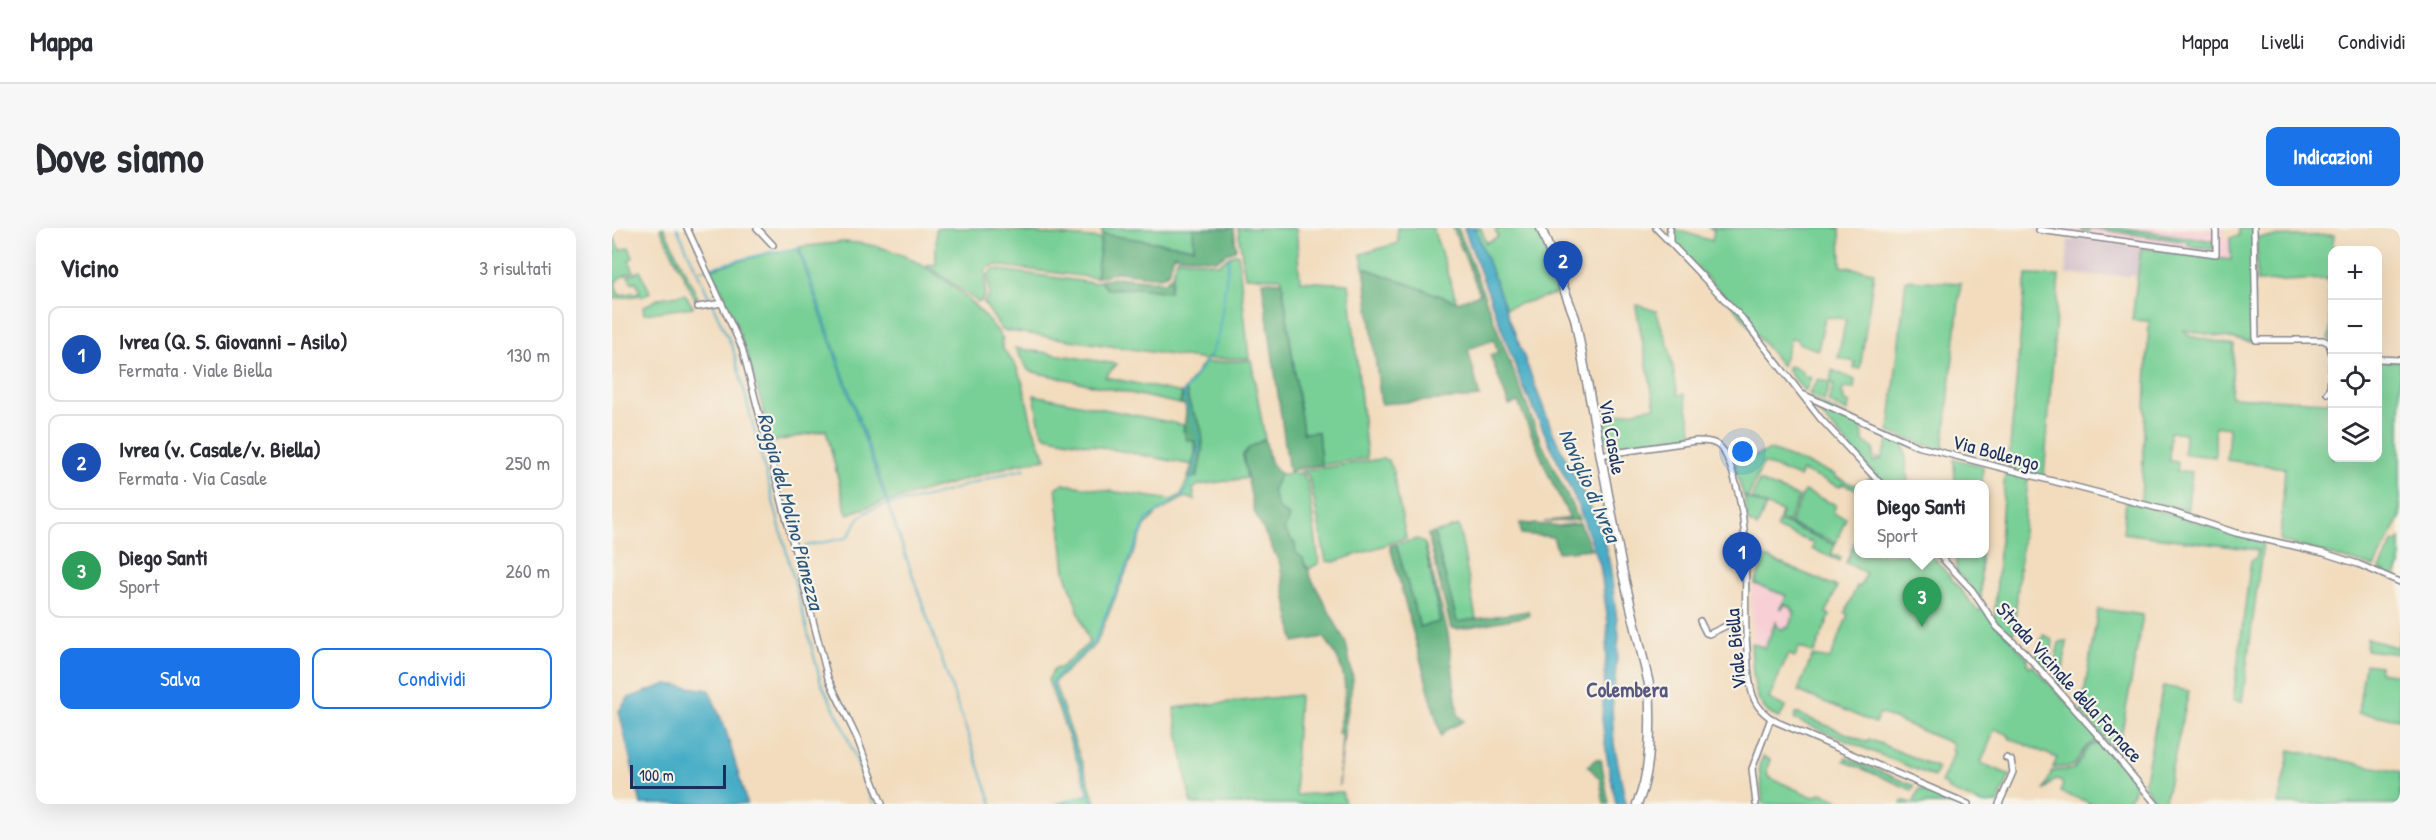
<!DOCTYPE html>
<html lang="it">
<meta charset="utf-8">
<style>
:root{--surface:#fff;--page:#f7f7f7;--text:#2b2b33;--muted:#7c7c81;--line:#e1e1e2;--accent:#1a73e8}
body{margin:0;font-family:"Patrick Hand",sans-serif;background:var(--page);color:var(--text)}
.controls{position:absolute;right:18px;top:18px;display:grid;overflow:hidden;border-radius:12px;box-shadow:0 6px 24px #0002}
.controls button{width:54px;height:54px;display:grid;place-items:center;padding:0;border:0;border-bottom:2px solid var(--line);background:var(--surface);color:var(--text);font:30px sans-serif}
.scale{position:absolute;left:18px;bottom:15px;width:96px;box-sizing:border-box;padding-left:6px;border:3px solid #1b2f5e;border-top:0;font-size:16px;line-height:21px;white-space:nowrap;color:#1b2f5e;-webkit-text-stroke:4px #f7f3e8;paint-order:stroke}
.you{position:absolute;left:1131px;top:224px;width:21px;height:21px;margin:-15px;border:4px solid #fff;border-radius:50%;background:#1a73e8;box-shadow:0 0 0 9px #1a73e833}
.badge{display:grid;place-items:center;width:39px;height:39px;border-radius:50%;background:var(--accent);color:#fff;font-size:20px;font-weight:700}
.pin{position:absolute;translate:-50% -50px;filter:drop-shadow(0 2px 3px #0008)}
.pin::after{content:'';position:absolute;top:32px;width:21px;height:18px;background:inherit;clip-path:polygon(0 0,100% 0,50% 100%)}
.popup{position:absolute;left:1242px;top:252px;width:135px;height:78px;box-sizing:border-box;display:grid;place-content:center;border-radius:12px;background:var(--surface);filter:drop-shadow(0 2px 4px #0005);font-size:20px;white-space:nowrap;color:var(--muted)}
.popup b{font-size:22px;color:var(--text)}
.popup::after{content:'';position:absolute;left:50%;top:100%;margin-left:-12px;border:12px solid transparent;border-top-color:var(--surface)}
.list{margin:0;padding:0;list-style:none}
h2{display:flex;justify-content:space-between;align-items:center;height:78px;margin:0;padding:0 24px;font-size:26px}
h2 small{font-size:20px;font-weight:400;color:var(--muted)}
.list li{display:grid;grid-template-columns:39px 1fr auto;gap:18px;align-items:center;box-sizing:border-box;height:96px;margin:0 12px 12px;padding:0 12px;border:2px solid var(--line);border-radius:12px}
.list b{display:block;font-size:22px;white-space:nowrap}
.list p{margin:0;font-size:20px;white-space:nowrap;color:var(--muted)}
.list em{font-size:20px;font-style:normal;color:var(--muted)}
.actions{display:flex;gap:12px;padding:18px 24px}
.actions a{flex:1;padding:14px 0;border:2px solid var(--accent);border-radius:12px;text-align:center;font-size:21px;color:var(--accent)}
.actions .main{background:var(--accent);color:#fff}
.icon{flex:none;width:33px;height:33px;fill:none;stroke:currentColor;stroke-width:2;stroke-linecap:round;stroke-linejoin:round}
.map{position:relative;flex:none;width:1788px;height:576px;overflow:hidden;border-radius:12px}
header{display:flex;align-items:center;gap:36px;box-sizing:border-box;height:84px;padding:0 30px;background:var(--surface);border-bottom:2px solid var(--line)}
header strong{font-size:28px}
nav{display:flex;gap:33px;margin-inline-start:auto;font-size:21px}
.intro{display:flex;align-items:center;justify-content:space-between;box-sizing:border-box;height:144px;padding:0 36px}
h1{margin:0;font-size:42px}
.button{padding:15px 27px;border-radius:12px;background:var(--accent);color:#fff;font-size:21px;font-weight:700}
main{display:flex;gap:36px;padding:0 36px}
aside{flex:1;background:var(--surface);border-radius:12px;box-shadow:0 6px 24px #0002}
.map>svg:first-child{display:block}
</style>
<header>
<strong>Mappa</strong>
<nav><a>Mappa</a><a>Livelli</a><a>Condividi</a></nav>
</header>
<div class="intro"><h1>Dove siamo</h1><a class="button">Indicazioni</a></div>
<main>
<aside>
<h2>Vicino<small>3 risultati</small></h2>
<ul class="list">
<li><span class="badge" style="background:#1a4fb4">1</span><div><b>Ivrea (Q. S. Giovanni - Asilo)</b><p>Fermata · Viale Biella</p></div><em>130 m</em></li>
<li><span class="badge" style="background:#1a4fb4">2</span><div><b>Ivrea (v. Casale/v. Biella)</b><p>Fermata · Via Casale</p></div><em>250 m</em></li>
<li><span class="badge" style="background:#2e9e5b">3</span><div><b>Diego Santi</b><p>Sport</p></div><em>260 m</em></li>
</ul>
<div class="actions"><a class="main">Salva</a><a>Condividi</a></div>
</aside>
<div class="map">
<svg width="1788" height="576" viewBox="0 0 1788 576">
<rect width="100%" height="100%" fill="#f7f3e8"/>
<filter id="ink" filterUnits="userSpaceOnUse"><feTurbulence type="fractalNoise" baseFrequency=".0167" numOctaves="2"/><feDisplacementMap in="SourceGraphic" scale="12" xChannelSelector="R" yChannelSelector="G"/><feConvolveMatrix kernelMatrix="1 2 1 2 8 2 1 2 1" color-interpolation-filters="sRGB"/></filter>
<filter id="wash" filterUnits="userSpaceOnUse"><feTurbulence type="fractalNoise" baseFrequency=".008" numOctaves="4" result="noise"/><feDisplacementMap in="SourceGraphic" scale="24" xChannelSelector="R" yChannelSelector="G"/><feGaussianBlur stdDeviation="1.35" result="paint"/><feColorMatrix in="noise" values="0 0 0 0 0 0 0 0 0 0 0 0 0 0 0 0 0 1.4 0 .05"/><feComposite in="paint" operator="in"/></filter>
<g filter="url(#wash)">
<rect width="100%" height="100%" fill="#f2dcbd"/>
<g fill="#f7cfd4">
<path d="M1424 0H1612V10H1618L1619 32 1424 4Z"/>
<path d="M1144 353 1195 375 1173 427 1140 413 1139 365Z"/>
</g>
<path fill="#d2bdc8" d="M1462 10 1529 20 1524 48 1454 47 1456 12 1462 13Z"/>
<g fill="#78d096" stroke="#4a807a" stroke-width="1.5">
<path d="M48 0H52L86 70 83 71 81 67Z"/>
<path d="M324 0H366L489 11 484 50 382 37 374 41 373 65 370 73 366 74 315 37 324 36Z"/>
<path d="M490 0H581L583 20 490 6Z"/>
<path d="M626 0H684L688 53 737 56 755 230 709 237 706 204 691 205 670 50 633 49Z"/>
<path d="M785 0H821L845 74 752 40 749 26 786 15Z"/>
<path d="M863 0H869L874 15 886 9 883 0H925L951 64 893 80Z"/>
<path d="M1059 0 1100 13 1102 2 1096 0H1228L1229 38 1262 44 1248 141 1242 140 1243 134 1226 130 1234 91 1213 89 1206 122 1186 115 1185 111 1179 110 1170 138 1119 75 1060 13Z"/>
<path d="M1470 0H1510L1602 13V21L1576 18 1577 14 1477 0V4L1470 3Z"/>
<path d="M1627 0H1641L1642 60 1639 114 1572 102 1577 108 1622 117 1619 169 1716 174 1720 166V134V230H1766V133H1788V290L1762 339 1668 313 1673 240 1615 232 1617 200 1603 198V229L1572 226 1573 205 1558 204 1557 233 1566 234 1565 243 1580 244 1575 283 1570 280 1568 281 1555 277V280L1529 273 1537 93 1520 92 1529 20 1619 32 1618 10 1627 8Z"/>
<path d="M0 6 8 22 17 19 21 29 17 33 22 43 7 50 3 56 7 67 28 64 24 53 20 55 16 48 28 43 38 64 30 69 29 67 0 71V35L3 24 0 22Z"/>
<path d="M1722 7 1720 22V116L1716 110 1718 105 1716 51 1645 54V9Z"/>
<path d="M232 14C295 15 356 62 391 111L389 112 391 121 404 138 411 156 420 197 434 231 405 236 276 274 187 19Z"/>
<path d="M186 21 274 273 235 286 214 202 160 214C144 154 128 96 99 41L159 24Z"/>
<path d="M622 26H626L637 130 597 131V128L593 132 390 102 372 75 377 66 376 47 381 41 482 55 488 53 496 61 527 60 557 64 563 36 566 30 606 36Z"/>
<path d="M1414 47 1447 48 1432 249 1396 240Z"/>
<path d="M1294 52 1349 55 1331 223 1277 204Z"/>
<path d="M73 66 81 79 32 86 31 79 48 70Z"/>
<path d="M1025 77 1044 83 1057 120 1066 167 1072 166 1081 207 1002 219 990 211 986 190 1043 179 1024 79Z"/>
<path d="M403 120 505 136 493 149 570 165 568 176 417 143Z"/>
<path d="M639 132 653 211 637 220 631 227 635 250 587 257 581 261 583 272 573 269 545 285 533 298 484 416 442 454 484 576H444L477 566 436 452 442 441 448 440 477 415 453 343 444 259 451 256 559 272 569 267 576 250 585 249C588 232 595 213 587 196 581 184 576 177 575 164L572 163 591 135Z"/>
<path d="M1177 138 1191 143 1190 147 1199 150 1193 164 1175 142Z"/>
<path d="M1220 142 1243 152 1242 161 1232 160 1229 167 1232 168 1231 173 1237 175 1236 184 1216 174 1222 157 1218 156 1212 173 1197 166 1206 151 1218 155Z"/>
<path d="M422 167 572 197 571 203C586 216 585 218 581 237L433 208 428 199Z"/>
<path d="M1198 171 1250 196 1251 213 1262 221 1261 234H1264L1265 230 1269 232 1278 208 1292 215 1296 256H1271L1197 173Z"/>
<path d="M1159 222 1224 247 1223 249 1242 257 1259 250 1266 256H1247V262L1230 256 1228 259 1190 243 1187 249 1151 235 1136 269 1131 267 1122 236Z"/>
<path d="M769 231 776 232 780 239 794 310 722 334 714 333 699 257 696 248 689 243Z"/>
<path d="M1342 231 1371 238 1370 256H1343Z"/>
<path d="M1393 244 1416 250 1401 412 1382 393Z"/>
<path d="M687 245 692 248 696 255 707 335 697 341 684 325 672 302 676 287 666 280 660 262 668 246Z"/>
<path d="M1147 253 1187 269 1176 295 1168 291 1170 284 1139 271Z"/>
<path d="M1192 263 1224 277 1221 285 1234 290 1224 315 1178 296Z"/>
<path d="M1132 269 1154 278 1145 299 1140 295H1137Z"/>
<path d="M1514 273 1651 314 1630 474 1621 472 1639 332 1644 330 1646 322 1511 305Z"/>
<path d="M1167 293 1223 317 1219 326 1229 330 1228 333 1200 321 1202 315 1164 300Z"/>
<path d="M847 298 864 391 845 394 822 305Z"/>
<path d="M1247 304V326H1319L1366 383 1370 380 1416 431 1415 436 1418 439 1420 437 1489 512C1473 514 1470 526 1461 538L1441 540 1445 530 1397 510V507L1383 501 1369 535 1398 547 1386 575 1370 576 1335 561 1336 558 1329 555 1342 524 1339 522 1341 516 1268 485 1263 495 1186 463 1200 428 1218 431 1236 387 1233 385 1245 358 1248 359 1254 345 1234 335Z"/>
<path d="M806 311 813 316 828 394 807 399 784 316Z"/>
<path d="M1788 311V338L1783 350 1767 341 1782 313 1785 315Z"/>
<path d="M1344 326H1369V372L1344 343Z"/>
<path d="M1153 329 1225 359 1214 385 1218 387 1202 425 1187 419 1183 429 1176 426 1157 471 1174 479 1167 490C1138 481 1141 440 1139 415L1153 420 1164 393V398L1172 402 1173 399 1176 400 1183 384 1180 383 1181 380 1173 376 1170 381 1168 380 1175 368 1143 356Z"/>
<path d="M1486 381 1531 387 1506 526 1469 484Z"/>
<path d="M1788 402V426L1754 422 1755 410 1786 420Z"/>
<path d="M1431 407 1438 410 1441 414 1436 441 1431 443 1423 435Z"/>
<path d="M1451 413 1455 414 1448 463C1438 449 1443 432 1447 415Z"/>
<path d="M1753 436 1768 438 1767 444 1787 447 1788 491 1746 485Z"/>
<path d="M1551 458 1577 463 1552 576H1546L1532 557Z"/>
<path d="M687 467 683 537 684 567 730 564 733 576H579L562 480Z"/>
<path d="M1184 485 1255 514 1257 511 1326 540 1322 549 1182 491Z"/>
<path d="M1487 514H1491L1524 555 1521 565 1512 576H1476V574L1448 564 1451 556 1446 551 1442 552 1432 563 1440 543 1462 541 1476 519Z"/>
<path d="M1678 522 1788 544V576H1666Z"/>
<path d="M1151 529 1158 532 1155 540 1156 549 1201 569 1210 565 1235 576H1151L1147 538Z"/>
<path d="M1234 529 1302 558 1300 562 1232 533Z"/>
<path d="M1307 561 1343 576H1289L1291 572 1301 576Z"/>
</g>
<g fill="#62b27f" stroke="#3e706e" stroke-width="1.5">
<path d="M581 0H622L624 21 604 32 562 27 557 44 549 49 505 44 484 50 490 6 582 20Z"/>
<path d="M841 0H846L928 212 967 292 932 294 958 290 938 250 906 174 897 177 878 127 886 124 882 112 856 121 868 169 769 176 752 40 845 74 868 66Z"/>
<path d="M561 46 557 64 527 60 495 61 488 53 504 49 553 54Z"/>
<path d="M650 53 670 54 691 205 706 204 709 237 684 241 677 244Z"/>
<path d="M572 163 575 164C575 179 585 187 589 200 593 216 588 233 585 249L576 250 585 220 582 213 575 212C568 198 577 189 573 177L568 176Z"/>
<path d="M653 211 658 234 668 246 660 263 666 280 677 289 672 302 683 316 684 325 691 330 693 339 697 341V346L734 415 741 451 732 505 727 558 730 506 726 505C735 463 739 445 712 409L682 414 668 336 642 283 631 227 637 220Z"/>
<path d="M908 295 946 298 968 295 979 321 946 324 941 309 909 306Z"/>
<path d="M822 305 845 394 916 383 917 388 846 401 839 400 816 306Z"/>
<path d="M784 316 808 399 828 394 813 316 836 406 846 487 852 493 834 502 829 508 778 318Z"/>
<path d="M984 531 989 532 997 576H992L988 551 976 538Z"/>
</g>
<g fill="#47adc6" stroke="#316e92" stroke-width="1.5">
<path d="M852 0H863L941 205 985 292 992 313 998 337 1007 408 1000 481 1002 516 1014 576H1004L995 530 990 491 996 395 988 337 965 275 910 156Z"/>
<path d="M55 456 97 462 114 503 135 576H29L7 483 16 470Z"/>
</g>
<g fill="none" stroke-linecap="round" stroke-linejoin="round">
<g stroke="#47adc6" stroke-width="2">
<path d="M65 0 121 121 209 455 231 498 261 576"/>
<path d="M85 43 159 24 187 21 380 576"/>
<path d="M193 318 234 310C242 304 242 294 249 288 266 274 294 275 315 269 347 261 379 247 413 241"/>
<path d="M445 576 477 566"/>
<path d="M481 576 440 456 441 452 482 414 535 291 569 269 576 261 584 236 588 215 572 170V165L599 126 607 104 617 30"/>
</g>
</g>
</g>
<g filter="url(#ink)">
<g fill="none" stroke-linecap="round" stroke-linejoin="round">
<g stroke="#86868e" stroke-width="8">
<g id="street">
<path d="M75 0 130 120 216 450 245 510 270 576"/>
<path d="M145 0 161 17"/>
<path d="M1044 0 1130 90 1208 190 1269 256"/>
<path d="M1642 0 1644 112H1711L1717 115 1720 127"/>
<path d="M1427 2 1604 26V0"/>
<path d="M1058 14V0"/>
<path d="M86 79 110 75"/>
<path d="M1766 131 1788 132"/>
<path d="M1715 165 1718 162 1720 130"/>
<path d="M1190 166 1305 218 1557 283 1624 305 1712 325 1746 336 1788 354"/>
<path d="M988 227 1084 213C1093 213 1103 213 1109 220 1116 227 1119 240 1122 249 1141 311 1130 360 1135 422 1136 437 1136 453 1141 468 1145 480 1154 488 1165 494L1356 576"/>
<path d="M1326 326 1360 362 1385 399 1412 424 1492 514 1544 576"/>
<path d="M1088 393 1094 405 1097 406 1133 389"/>
<path d="M1144 576 1140 541 1159 490"/>
<path d="M1387 576 1401 544 1399 532 1394 530"/>
</g>
</g>
<g stroke="#86868e" stroke-width="11">
<path id="secondary" d="M929 0 963 90 1010 341 1037 456C1039 490 1040 545 1025 576"/>
</g>
<use href="#street" stroke="#fff" stroke-width="5"/>
<use href="#secondary" stroke="#fff" stroke-width="8"/>
</g>
</g>
<g text-anchor="middle" dominant-baseline="central" stroke-width="4.5" stroke-linejoin="round" paint-order="stroke">
<g font-size="20" fill="#1b2f5e" stroke="#f7f3e8">
<text transform="translate(1001 209) rotate(80)">Via Casale</text>
<text transform="translate(1384 224) rotate(15)">Via Bollengo</text>
<text transform="translate(1123 421) rotate(-95)">Viale Biella</text>
<text transform="translate(1458 454) rotate(48)">Strada Vicinale della Fornace</text>
</g>
<g font-size="21" font-style="italic" fill="#28557d" stroke="#f7f3e8">
<text transform="translate(978 257) rotate(66)">Naviglio di Ivrea</text>
<text transform="translate(179 283) rotate(75)">Roggia del Molino Pianezza</text>
</g>
<g font-size="21" font-weight="bold" fill="#585780" stroke="#f7f3e8">
<text x="1015" y="461">Colembera</text>
</g>
</g>
</svg>
<div class="controls">
<button>+</button>
<button>−</button>
<button><svg class="icon" aria-label="locate" viewBox="0 0 24 24"><circle cx="12" cy="12" r="6"/><path d="M12 2v4M12 18v4M2 12h4M18 12h4"/></svg></button>
<button><svg class="icon" aria-label="layers" viewBox="0 0 24 24"><path d="M12 4l9 5-9 5-9-5zM3 14l9 5 9-5"/></svg></button>
</div>
<div class="scale">100 m</div>
<div class="you"></div>
<div class="pin badge" style="left:1130px;top:354px;background:#1a4fb4">1</div>
<div class="pin badge" style="left:951px;top:63px;background:#1a4fb4">2</div>
<div class="pin badge" style="left:1310px;top:399px;background:#2e9e5b">3</div>
<div class="popup"><b>Diego Santi</b>Sport</div>
</div>
</main>
